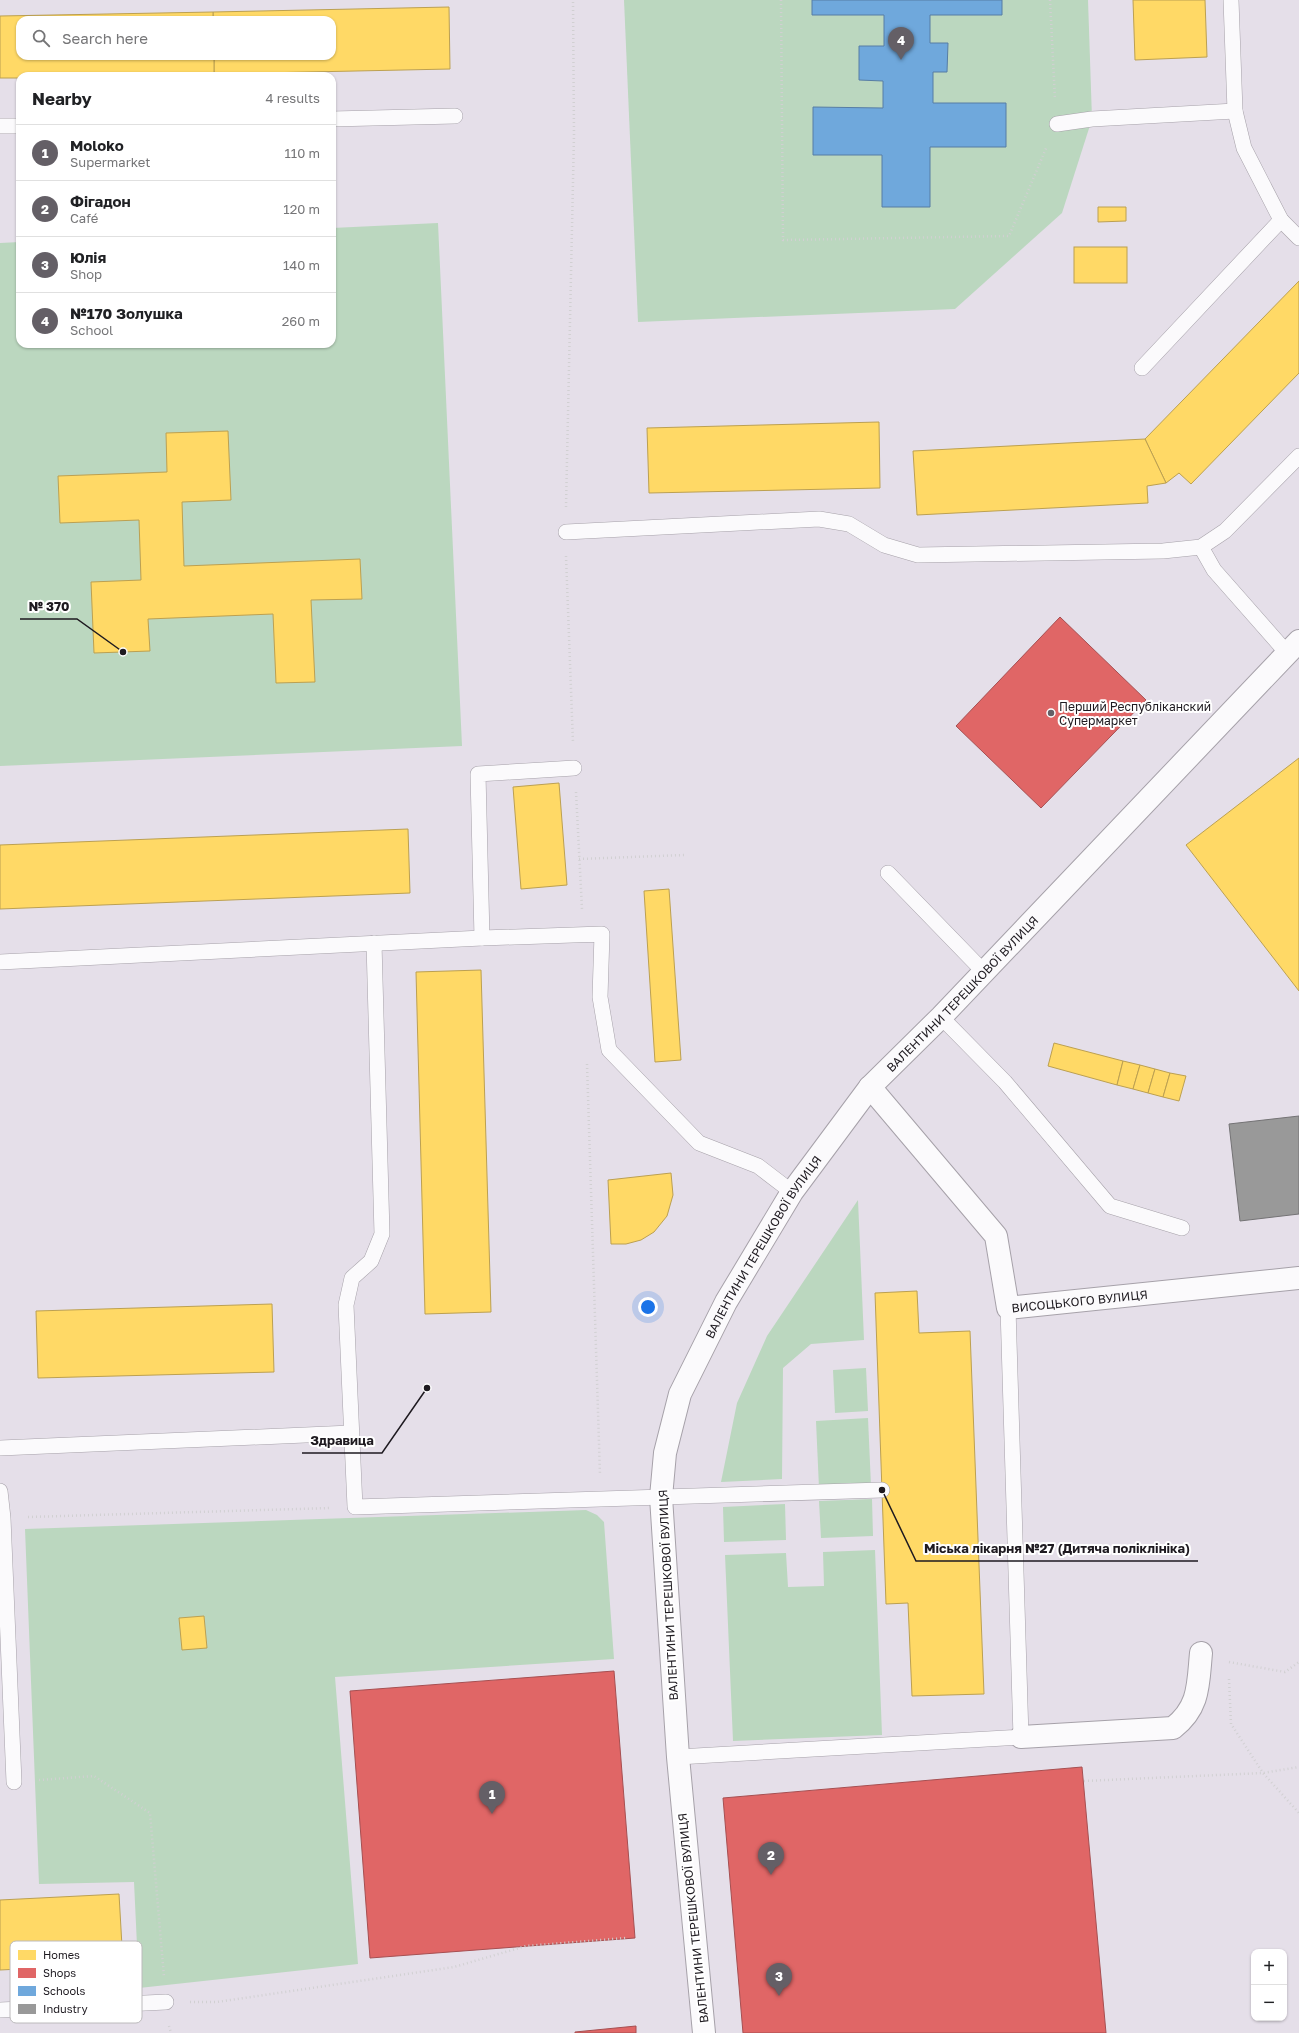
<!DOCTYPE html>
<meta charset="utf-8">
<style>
:root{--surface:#fff;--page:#f2f2f2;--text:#202124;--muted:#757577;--line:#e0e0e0;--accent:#645f66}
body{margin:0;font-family:"Golos Text",sans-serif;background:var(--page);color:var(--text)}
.controls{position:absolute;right:12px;bottom:12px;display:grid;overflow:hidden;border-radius:8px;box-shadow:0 1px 3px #0004}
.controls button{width:36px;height:36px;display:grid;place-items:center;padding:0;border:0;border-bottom:1px solid var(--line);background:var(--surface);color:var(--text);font:20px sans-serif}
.you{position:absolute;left:648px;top:1307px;width:14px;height:14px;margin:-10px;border:3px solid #fff;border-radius:50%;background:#1a73e8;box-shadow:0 0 0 6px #1a73e833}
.badge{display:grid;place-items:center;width:26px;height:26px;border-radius:50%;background:var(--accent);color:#fff;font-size:13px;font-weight:700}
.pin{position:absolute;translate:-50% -33px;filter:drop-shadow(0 1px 2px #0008)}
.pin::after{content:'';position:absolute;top:21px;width:14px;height:12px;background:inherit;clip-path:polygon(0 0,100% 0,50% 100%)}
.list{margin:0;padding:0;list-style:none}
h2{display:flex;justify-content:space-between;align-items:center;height:52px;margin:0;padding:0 16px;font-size:17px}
h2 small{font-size:13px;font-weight:400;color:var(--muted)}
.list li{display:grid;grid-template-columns:26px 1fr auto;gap:12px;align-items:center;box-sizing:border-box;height:56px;padding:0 16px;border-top:1px solid var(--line)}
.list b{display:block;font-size:15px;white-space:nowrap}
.list p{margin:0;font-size:13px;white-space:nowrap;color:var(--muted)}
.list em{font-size:13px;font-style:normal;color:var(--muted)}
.icon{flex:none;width:22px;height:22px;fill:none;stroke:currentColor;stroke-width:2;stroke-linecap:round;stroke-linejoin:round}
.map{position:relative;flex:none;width:1299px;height:2033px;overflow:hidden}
.search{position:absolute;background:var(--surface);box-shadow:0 1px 3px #0004;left:16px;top:16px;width:320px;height:44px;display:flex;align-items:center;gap:10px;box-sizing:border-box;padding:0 14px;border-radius:12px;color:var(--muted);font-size:15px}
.panel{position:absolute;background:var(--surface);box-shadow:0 1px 3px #0004;left:16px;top:72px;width:320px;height:276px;border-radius:12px}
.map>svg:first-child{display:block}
</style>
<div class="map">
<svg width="1299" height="2033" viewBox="0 0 1299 2033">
<rect width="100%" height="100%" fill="#e5dfe9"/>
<g fill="#bbd7bf">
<path d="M624 0H1088L1092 119 1062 213 955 309 638 322Z"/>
<path d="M438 223 462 746 0 766V243L20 242V344H332V228Z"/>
<path d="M858 1200 864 1340 811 1344 783 1368 782 1479 721 1482 737 1403 767 1336Z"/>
<path d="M866 1368 868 1411 835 1413 833 1370Z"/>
<path d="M868 1418 871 1486 819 1488 816 1421Z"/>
<path d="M872 1499 873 1536 821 1538 819 1501Z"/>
<path d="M785 1504 786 1540 724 1542 723 1507Z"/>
<path d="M586 1510 597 1515 604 1522 614 1659 335 1677 358 1964 139 1988 134 1882 39 1884 25 1529Z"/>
<path d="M875 1550 882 1735 733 1741 725 1555 786 1553 788 1587 824 1586 823 1552Z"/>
</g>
<g fill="#ffd966" stroke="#bca051">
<path d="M1133 0H1205L1207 57 1135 60Z"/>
<path d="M449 7 450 69 214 74V56H332V20H213V12Z"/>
<path d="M213 12V20H20V56H214V74L20 76V78H0V16Z"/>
<path d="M1098 207H1126V221L1098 222Z"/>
<rect x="1074" y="247" width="53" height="36"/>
<path d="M1299 281V373L1191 484 1179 473 1166 483 1145 439Z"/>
<path d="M879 422 880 488 649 493 647 428Z"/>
<path d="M228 431 231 500 182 502 184 566 360 559 362 599 311 600 315 682 276 683 273 614 148 619 150 651 94 653 91 582 141 580 139 520 60 523 58 476 167 472 166 433Z"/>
<path d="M1145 439 1166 483 1147 486 1148 503 917 515 913 451Z"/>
<path d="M1299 758V991L1186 845Z"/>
<path d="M559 783 567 885 521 889 513 787Z"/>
<path d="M408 829 410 893 0 909V845Z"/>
<path d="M669 889 681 1060 655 1062 644 891Z"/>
<path d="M481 970 491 1312 425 1314 416 972Z"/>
<path d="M1054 1043 1123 1061 1117 1085 1048 1066Z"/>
<path d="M1123 1061 1140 1065 1133 1089 1117 1085Z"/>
<path d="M1140 1065 1155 1069 1148 1093 1133 1089Z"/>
<path d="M1155 1069 1170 1073 1163 1097 1148 1093Z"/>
<path d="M1170 1073 1186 1076 1179 1101 1163 1097Z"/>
<path d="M671 1173 673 1195 667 1216 654 1232 641 1240 626 1244H611L608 1180Z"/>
<path d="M917 1291 919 1333 970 1331 984 1694 912 1696 908 1603 886 1604 875 1293Z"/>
<path d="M272 1304 274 1372 38 1378 36 1311Z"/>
<path d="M204 1616 207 1648 182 1650 179 1618Z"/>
<path d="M119 1894 123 1964 0 1970V1900Z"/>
</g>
<g fill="#e06666" stroke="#a64f51">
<path d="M1060 617 1146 700 1041 808 956 726Z"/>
<path d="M614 1671 635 1938 370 1958 350 1691Z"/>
<path d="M1082 1767 1106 2033H743L723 1798Z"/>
<path d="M636 2026V2033H575V2032Z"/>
</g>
<path fill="#6fa8dc" stroke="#577da4" d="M812 0H1002V15H930V43H948L947 72H933V103H1006V147H930V207H882V155H813V107L883 108V81L859 80V46H884V15H812Z"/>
<path fill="#999" stroke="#747375" d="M1299 1116V1214L1240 1221 1229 1124Z"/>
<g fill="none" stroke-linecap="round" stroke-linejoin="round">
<g stroke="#a6a1a9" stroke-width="16">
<g id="service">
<path d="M1231 0 1235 111 1244 148 1281 220 1299 238"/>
<path d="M332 119 455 116"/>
<path d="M1057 124 1092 119 1235 111"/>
<path d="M0 126H20"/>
<path d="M1142 368 1281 220"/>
<path d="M566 532 819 519 849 524 884 545 918 555 1163 551 1201 547 1225 531 1299 456"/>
<path d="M1201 547 1214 570 1287 653"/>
<path d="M574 768 478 774 482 938 602 934 600 997 609 1050 699 1143 758 1166 792 1192"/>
<path d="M888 873 984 972"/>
<path d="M374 943 382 1234 371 1261 352 1278 346 1305 355 1507 882 1490"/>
<path d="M0 962 482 938"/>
<path d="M941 1017 1005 1082 1110 1206 1182 1228"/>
<path d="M0 1448 351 1433"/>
<path d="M0 1491 3 1518 14 1782"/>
<path d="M678 1757 1021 1737 1008 1308"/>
<path d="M0 2010 166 2002"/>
</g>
</g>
<g stroke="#a6a1a9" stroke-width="24">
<g id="minor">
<path id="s1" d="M870 1087 996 1236 1008 1308 1299 1278"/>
<path d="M1021 1737 1173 1728C1200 1707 1198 1684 1201 1653"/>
</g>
</g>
<g stroke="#a6a1a9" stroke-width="24">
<g id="tertiary">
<path id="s2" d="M704 2033 678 1757 661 1497 665 1453 680 1394 726 1302 792 1192 870 1087 941 1017 1299 641"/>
</g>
</g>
<g stroke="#d1d0d2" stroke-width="2.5" stroke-dasharray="1 3" stroke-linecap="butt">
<path d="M781 0 783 240 1009 236 1047 146"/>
<path d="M1050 0 1055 99"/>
<path d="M566 507 574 135 573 0"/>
<path d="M566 556 573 743"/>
<path d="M576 792 582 909"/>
<path d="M579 859 684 855"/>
<path d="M587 1064 600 1475"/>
<path d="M28 1517 331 1508"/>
<path d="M1229 1662 1285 1672 1299 1662"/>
<path d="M1229 1679 1231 1724 1263 1773 1299 1813"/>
<path d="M39 1780 94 1776 150 1813 164 1977"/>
<path d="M1084 1781 1263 1773 1299 1767"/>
<path d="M190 2002H217L454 1967 526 1946 626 1938"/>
<path d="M169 2026 171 2033"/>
</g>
<use href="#service" stroke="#fbfafc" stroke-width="15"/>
<use href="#minor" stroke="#fbfafc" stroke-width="22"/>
<use href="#tertiary" stroke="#fbfafc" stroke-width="22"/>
</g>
<circle fill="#645f66" stroke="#fff" stroke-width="1.5" cx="1051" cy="713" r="4"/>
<g text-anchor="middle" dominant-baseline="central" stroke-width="4" stroke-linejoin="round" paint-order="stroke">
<g font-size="12" fill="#1e1a20" stroke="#fff" text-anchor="start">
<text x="1059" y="706">Перший Республiканский<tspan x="1059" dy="14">Супермаркет</tspan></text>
</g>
<g font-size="12" fill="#1e1a20" stroke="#fff">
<text stroke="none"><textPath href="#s2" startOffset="1136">ВАЛЕНТИНИ ТЕРЕШКОВОЇ ВУЛИЦЯ</textPath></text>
<text stroke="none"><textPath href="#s2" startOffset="812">ВАЛЕНТИНИ ТЕРЕШКОВОЇ ВУЛИЦЯ</textPath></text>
<text stroke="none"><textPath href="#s1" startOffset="340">ВИСОЦЬКОГО ВУЛИЦЯ</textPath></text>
<text transform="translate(668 1595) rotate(-93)">ВАЛЕНТИНИ ТЕРЕШКОВОЇ ВУЛИЦЯ</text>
<text transform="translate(693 1918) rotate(-96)">ВАЛЕНТИНИ ТЕРЕШКОВОЇ ВУЛИЦЯ</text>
</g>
</g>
<rect x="10" y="1941" width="132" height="82" rx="6" fill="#fff" stroke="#bcbabc" stroke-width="1"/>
<rect x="18" y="1950" width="18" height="10" fill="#ffd966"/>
<rect x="18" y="1968" width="18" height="10" fill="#e06666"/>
<rect x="18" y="1986" width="18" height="10" fill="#6fa8dc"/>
<rect x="18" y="2004" width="18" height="10" fill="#999"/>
<g font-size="11" fill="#1e1a20">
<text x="43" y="1959">Homes</text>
<text x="43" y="1977">Shops</text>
<text x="43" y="1995">Schools</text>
<text x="43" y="2013">Industry</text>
</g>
<path fill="none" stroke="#1e1a20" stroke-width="1.5" d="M123 652L77 619H20M427 1388L382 1453H302M882 1490L916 1561H1198"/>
<g fill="#1e1a20" stroke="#fff" stroke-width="1.5">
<circle cx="123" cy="652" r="4"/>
<circle cx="427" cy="1388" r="4"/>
<circle cx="882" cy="1490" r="4"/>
</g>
<g font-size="13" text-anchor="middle" font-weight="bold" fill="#1e1a20" stroke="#fff" stroke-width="4" stroke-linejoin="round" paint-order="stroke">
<text x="49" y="611">№ 370</text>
<text x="342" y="1445">Здравица</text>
<text x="1057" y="1553">Міська лікарня №27 (Дитяча поліклініка)</text>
</g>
</svg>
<div class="controls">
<button>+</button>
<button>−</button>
</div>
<div class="you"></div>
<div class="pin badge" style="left:492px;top:1814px">1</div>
<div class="pin badge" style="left:771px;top:1875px">2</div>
<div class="pin badge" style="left:779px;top:1996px">3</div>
<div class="pin badge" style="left:901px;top:60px">4</div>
<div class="search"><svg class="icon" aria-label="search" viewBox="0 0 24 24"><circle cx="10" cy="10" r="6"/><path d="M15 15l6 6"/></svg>Search here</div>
<section class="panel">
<h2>Nearby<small>4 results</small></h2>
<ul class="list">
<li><span class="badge">1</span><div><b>Moloko</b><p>Supermarket</p></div><em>110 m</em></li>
<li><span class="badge">2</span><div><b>Фігадон</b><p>Café</p></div><em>120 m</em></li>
<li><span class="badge">3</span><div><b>Юлія</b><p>Shop</p></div><em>140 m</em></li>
<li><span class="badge">4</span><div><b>№170 Золушка</b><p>School</p></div><em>260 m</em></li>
</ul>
</section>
</div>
